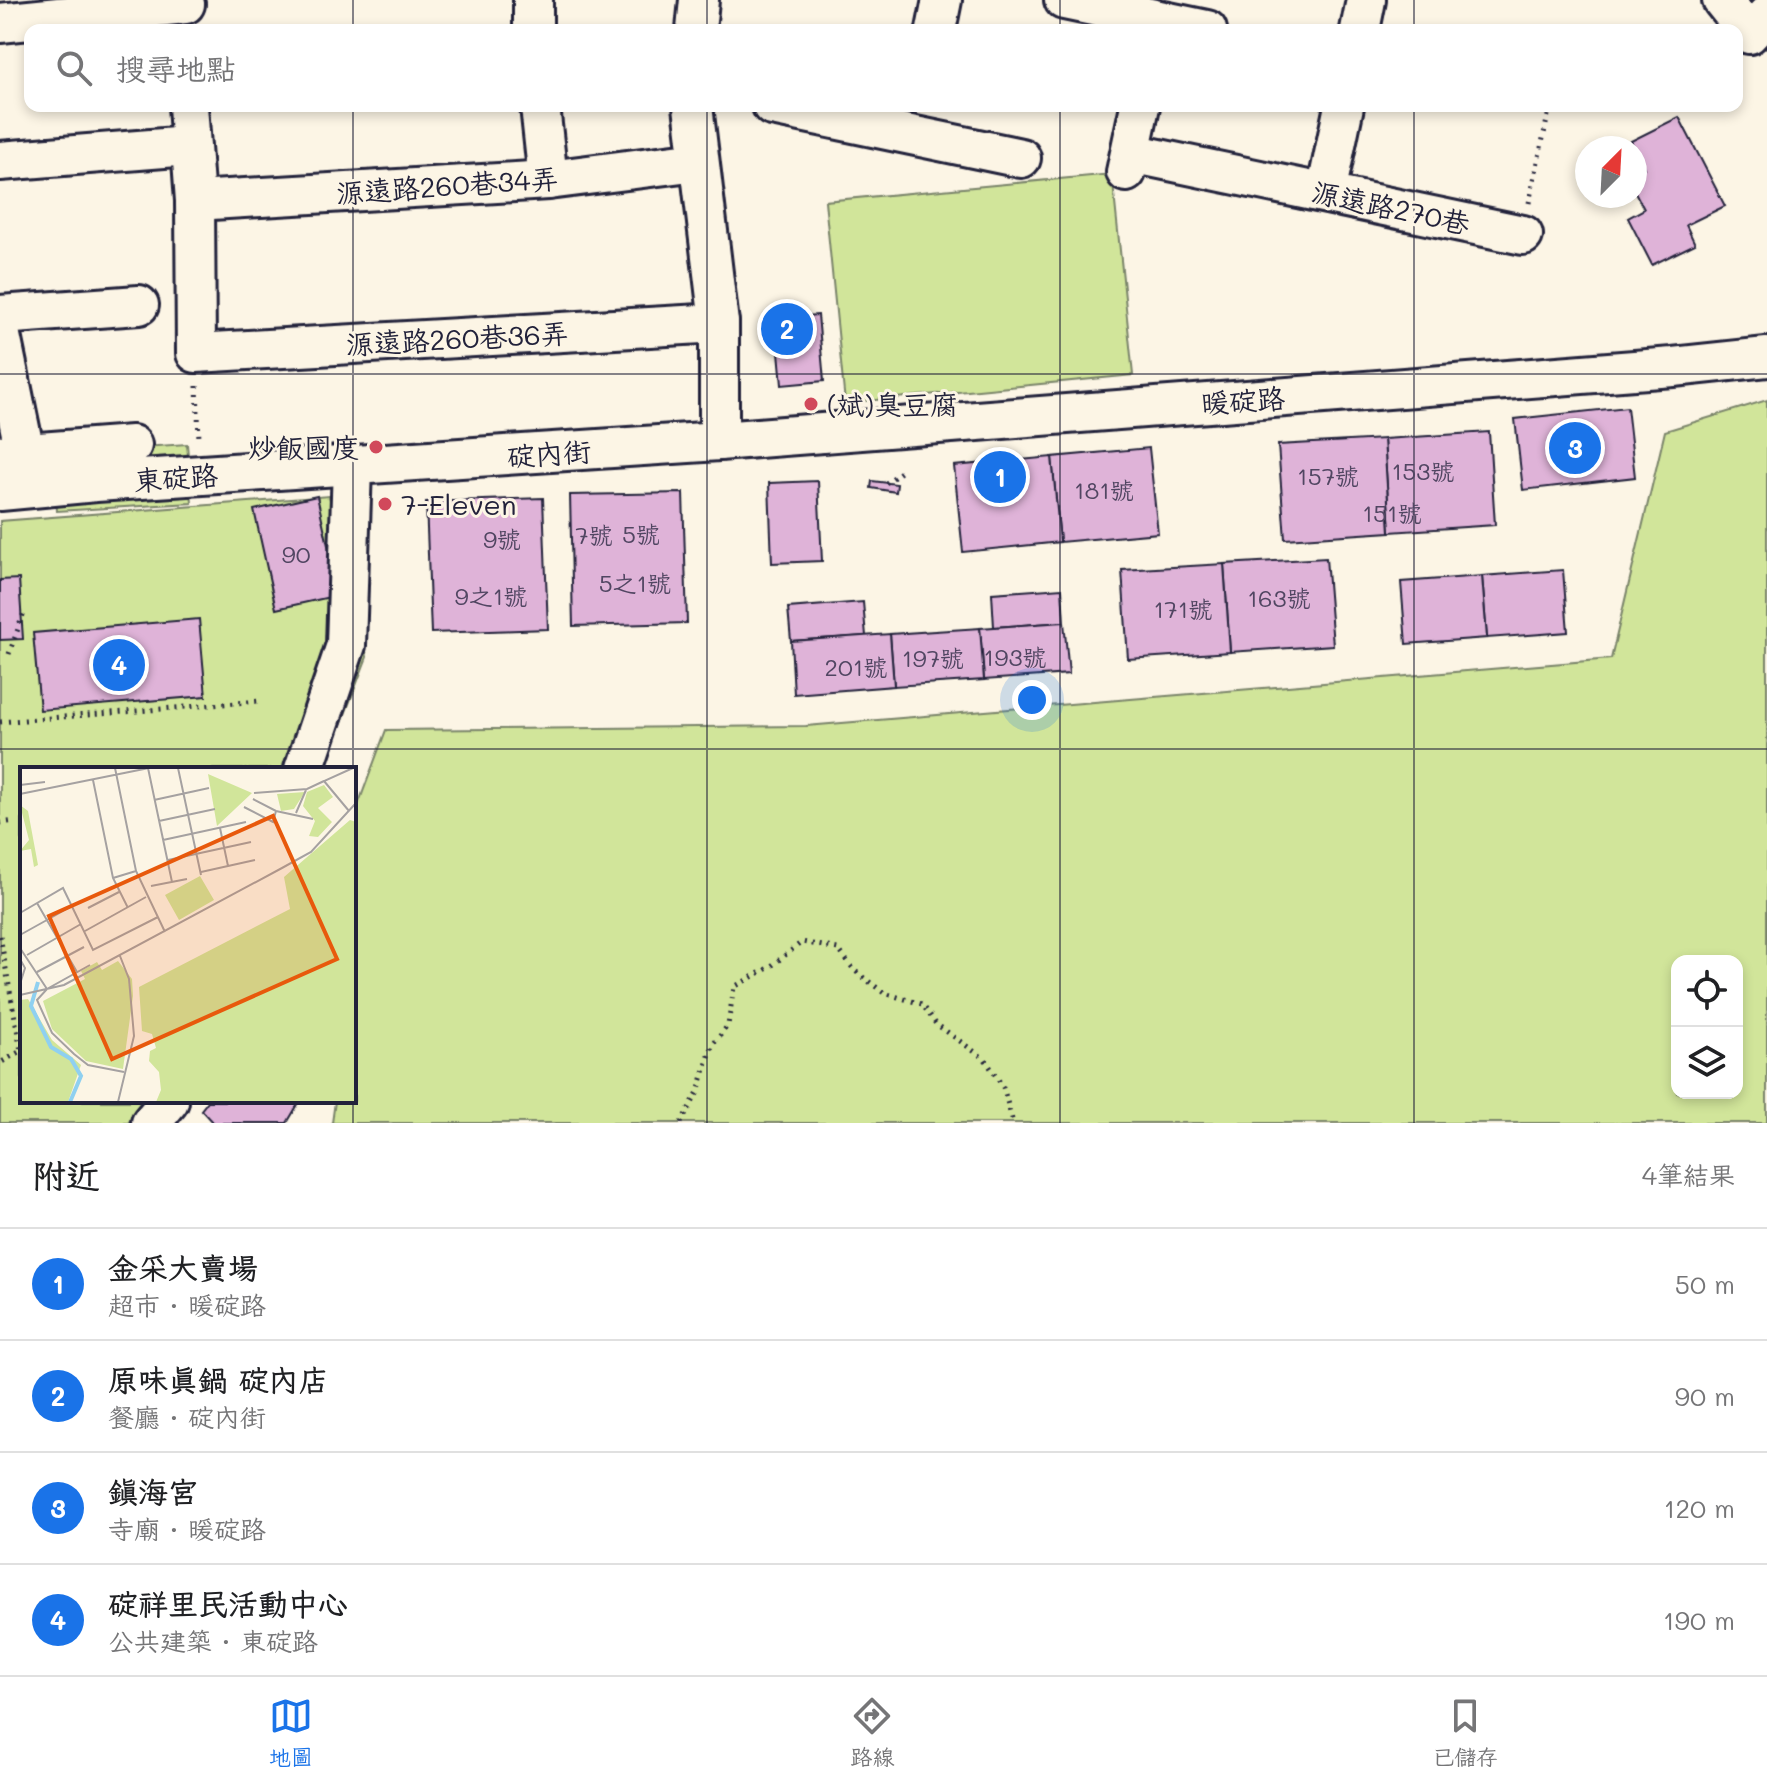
<!DOCTYPE html>
<html lang="zh-TW">
<meta charset="utf-8">
<style>
:root{--surface:#fff;--page:#f2f2f2;--text:#202124;--muted:#757577;--line:#e0e0e0;--accent:#1a73e8}
body{margin:0;font-family:Mali,"LXGW WenKai TC",sans-serif;background:var(--page);color:var(--text)}
.controls{position:absolute;right:24px;bottom:24px;display:grid;overflow:hidden;border-radius:16px;box-shadow:0 4px 12px #0003}
.controls button{width:72px;height:72px;display:grid;place-items:center;padding:0;border:0;border-bottom:2px solid var(--line);background:var(--surface);color:var(--text);font:40px sans-serif}
.compass{position:absolute;left:1575px;top:136px;width:72px;height:72px;border-radius:50%;background:var(--surface);box-shadow:0 4px 12px #0003;rotate:24deg}
.you{position:absolute;left:1032px;top:700px;width:28px;height:28px;margin:-20px;border:6px solid #fff;border-radius:50%;background:#1a73e8;box-shadow:0 0 0 12px #1a73e833}
.badge{display:grid;place-items:center;width:52px;height:52px;border-radius:50%;background:var(--accent);color:#fff;font-size:26px;font-weight:700}
.pin{position:absolute;translate:-50% -50%;border:4px solid #fff;box-shadow:0 2px 8px #0006}
.list{margin:0;padding:0;list-style:none}
h2{display:flex;justify-content:space-between;align-items:center;height:104px;margin:0;padding:0 32px;font-size:34px}
h2 small{font-size:26px;font-weight:400;color:var(--muted)}
.list li{display:grid;grid-template-columns:52px 1fr auto;gap:24px;align-items:center;box-sizing:border-box;height:112px;padding:0 32px;border-top:2px solid var(--line)}
.list b{display:block;font-size:30px;white-space:nowrap}
.list p{margin:0;font-size:26px;white-space:nowrap;color:var(--muted)}
.list em{font-size:26px;font-style:normal;color:var(--muted)}
.icon{flex:none;width:44px;height:44px;fill:none;stroke:currentColor;stroke-width:2;stroke-linecap:round;stroke-linejoin:round}
.map{position:relative;flex:none;width:1767px;height:1123px;overflow:hidden}
.search{position:absolute;background:var(--surface);box-shadow:0 4px 12px #0003;left:24px;right:24px;top:24px;height:88px;display:flex;align-items:center;gap:20px;box-sizing:border-box;padding:0 28px;border-radius:16px;color:var(--muted);font-size:30px}
.sheet{height:552px;background:var(--surface)}
nav{display:flex;justify-content:space-around;align-items:center;box-sizing:border-box;height:112px;border-top:2px solid var(--line);background:var(--surface);font-size:22px;color:var(--muted)}
nav a{display:grid;justify-items:center;gap:4px}
nav .on{color:var(--accent)}
.map>svg:first-child{display:block}
</style>
<div class="map">
<svg width="1767" height="1123" viewBox="0 0 1767 1123">
<rect width="100%" height="100%" fill="#fcf5e5"/>
<filter id="ink" filterUnits="userSpaceOnUse"><feTurbulence type="fractalNoise" baseFrequency=".0125" numOctaves="2"/><feDisplacementMap in="SourceGraphic" scale="16" xChannelSelector="R" yChannelSelector="G"/><feConvolveMatrix kernelMatrix="1 2 1 2 8 2 1 2 1" color-interpolation-filters="sRGB"/></filter>
<g filter="url(#ink)">
<g fill="#d1e59a" stroke="#7a846a" stroke-width="2" fill-rule="evenodd">
<path d="M1112 174 1133 375 845 403 825 201Z"/>
<path d="M1767 400V1123H332L335 1101H354V816L386 730 806 726 1611 659 1665 431ZM1677 961H1737V1093H1677Z"/>
<path d="M187 444 192 503 57 511 53 453Z"/>
<path d="M329 496 360 616 367 657 324 769H22V1101H144L128 1123H0V521Z"/>
</g>
<g fill="#dfb3d8" stroke="#22223b" stroke-width="2">
<path d="M1679 117 1725 206 1686 225 1695 244 1652 265 1628 218 1644 209 1635 192V172L1644 168 1631 141Z"/>
<path d="M818 315 824 381 782 385 776 318Z"/>
<path d="M1627 407 1635 477 1523 490 1515 419Z"/>
<path d="M1489 432 1495 525 1390 532 1384 439Z"/>
<path d="M1384 439 1390 532 1285 539 1278 445Z"/>
<path d="M1149 448 1158 533 1060 542 1052 457Z"/>
<path d="M1052 457 1060 542 963 552 954 466Z"/>
<path d="M818 481 822 561 772 563 769 483Z"/>
<path d="M872 481 897 484 896 492 871 488Z"/>
<path d="M683 493 687 623 573 626 570 495Z"/>
<path d="M317 496 339 595 276 609 254 510Z"/>
<path d="M543 498 548 629 431 633 426 502Z"/>
<path d="M1326 558 1333 645 1230 652 1224 564Z"/>
<path d="M1224 564 1230 652 1128 659 1122 570Z"/>
<path d="M1563 570 1568 632 1487 638 1482 576Z"/>
<path d="M1482 576 1487 638 1406 644 1401 582Z"/>
<path d="M19 579 23 639 0 640V580Z"/>
<path d="M1062 588 1064 622 994 627 992 593Z"/>
<path d="M863 602 866 636 791 641 788 608Z"/>
<path d="M199 619 206 696 40 710 33 633Z"/>
<path d="M1064 622 1069 674 984 680 980 628Z"/>
<path d="M980 628 984 680 894 686 890 634Z"/>
<path d="M890 634 894 686 794 694 791 641Z"/>
<path d="M208 1101H300L287 1123H213L201 1110Z"/>
</g>
<g fill="none" stroke-linecap="round" stroke-linejoin="round">
<g stroke="#22223b" stroke-width="44">
<g id="minor">
<path d="M533 0V30"/>
<path d="M1064 0 1207 30"/>
<path d="M1722 0 1749 34 1767 15"/>
<path d="M0 23 185 4"/>
<path d="M696 30 699 0"/>
<path d="M936 30 942 0"/>
<path d="M1360 30 1366 0"/>
<path d="M188 106 195 201 196 353 719 323"/>
<path d="M540 106 548 180"/>
<path d="M693 106 719 323V441"/>
<path d="M772 106 1021 158"/>
<path d="M1131 153 1523 235"/>
<path d="M0 161 189 146"/>
<path d="M1126 172 1140 106"/>
<path d="M1326 193 1344 106"/>
<path d="M195 201 548 180 698 161"/>
<path d="M0 315 139 305"/>
<path d="M0 331 25 453"/>
<path d="M0 455 132 445"/>
<path d="M0 491 96 482 719 441 1673 367 1767 357"/>
<path d="M304 769 346 645 352 467"/>
<path d="M151 1123 169 1101"/>
</g>
</g>
<g stroke="#22223b" stroke-width="5" stroke-dasharray="2 6" stroke-linecap="butt">
<path d="M1529 203 1550 106"/>
<path d="M197 386 199 440"/>
<path d="M886 483 905 469"/>
<path d="M9 654 24 612"/>
<path d="M0 722 261 701"/>
<path d="M0 823 15 821"/>
<path d="M0 936 21 1051 0 1063"/>
<path d="M681 1123 698 1092 712 1046 728 1025 734 987 770 967 802 942 838 949 855 971 884 993 922 1004 936 1024 985 1059 1003 1087 1013 1123"/>
</g>
<use href="#minor" stroke="#fcf5e5" stroke-width="38"/>
</g>
</g>
<path fill="none" stroke="#22223b" stroke-width="2" stroke-opacity="0.55" d="M353 0V30M707 0V30M1060 0V30M1414 0V30M353 106V769M707 106V1123M1060 106V1123M1414 106V1123M0 374H1767M0 749H1767M353 1101V1123"/>
<g fill="#d1495b" stroke="#fcf5e5" stroke-width="3">
<circle cx="811" cy="404" r="8"/>
<circle cx="376" cy="447" r="8"/>
<circle cx="385" cy="504" r="8"/>
</g>
<g text-anchor="middle" dominant-baseline="central" stroke-width="6" stroke-linejoin="round" paint-order="stroke">
<g font-size="24" fill="#514662">
<text x="1423" y="470">153號</text>
<text x="1328" y="475">157號</text>
<text x="1104" y="489">181號</text>
<text x="1392" y="512">151號</text>
<text x="641" y="533">5號</text>
<text x="594" y="534">7號</text>
<text x="502" y="538">9號</text>
<text x="296" y="553">90</text>
<text x="635" y="582">5之1號</text>
<text x="491" y="595">9之1號</text>
<text x="1279" y="597">163號</text>
<text x="1183" y="608">171號</text>
<text x="1015" y="656">193號</text>
<text x="933" y="657">197號</text>
<text x="856" y="666">201號</text>
</g>
<g font-size="28" fill="#22223b" stroke="#fcf5e5">
<text transform="translate(447 185) rotate(-4)">源遠路260巷34弄</text>
<text transform="translate(1391 207) rotate(12)">源遠路270巷</text>
<text transform="translate(457 338) rotate(-3)">源遠路260巷36弄</text>
<text transform="translate(1243 400) rotate(-4)">暖碇路</text>
<text transform="translate(549 453) rotate(-4)">碇內街</text>
<text transform="translate(176 477) rotate(-4)">東碇路</text>
</g>
<g font-size="28" fill="#22223b" stroke="#fcf5e5" text-anchor="start">
<text x="827" y="404">(斌)臭豆腐</text>
<text x="360" y="447" text-anchor="end">炒飯國度</text>
<text x="401" y="504">7-Eleven</text>
</g>
</g>
<g transform="translate(20 767)">
<rect width="336" height="336" fill="#fcf5e5"/>
<path d="M188 7 232 26 197 59ZM304 18 313 30 298 41 312 55 298 70 289 69 295 54 283 39 287 25ZM285 25 274 42 261 44 257 27ZM0 38 8 44 18 98 14 100 11 82 0 84 9 73ZM330 53 336 55V335H136L141 323 139 305 129 294 130 284 136 281 132 267 122 264 119 220 270 142 264 110ZM180 109 194 133 159 153 145 128ZM98 194 112 212 113 229 103 302 66 294 32 262 23 234 65 212 61 204 77 195 82 203ZM8 232 32 273 61 298 48 335H0V233Z" fill="#d1e59a"/>
<path fill="none" stroke="#8fd0f0" stroke-width="4" d="M18 215 11 239 31 280 51 292 61 309 50 335"/>
<path fill="none" stroke="#a5a1a1" stroke-width="2" d="M95 1 116 104 145 165M128 1 152 115M158 1 181 108M73 13 93 111 108 141M0 18 25 15M234 26 287 22 304 14M0 27 129 1M233 32 256 44 293 52M134 33 189 21M224 40 253 55 256 44M329 44 304 14 333 1M276 46 286 23M139 54 195 42M200 61 208 99M143 73 226 55M148 93 231 75M181 105 235 93M93 111 116 104M131 119 167 112M17 136 57 205M68 141 99 125M0 146 43 121 73 183 138 150M65 164 126 130M0 168 52 139M0 181 27 222M7 188 61 157M0 192 5 201 0 217M70 198 27 222 17 233 32 266 54 287 68 298 104 305M17 205 64 180M0 228 44 218 262 101 291 85 336 36M98 335 114 269 109 212 100 189"/>
<path fill="#e8590c" fill-opacity="0.15" stroke="#e8590c" stroke-width="4" d="M253 49 317 192 92 292 29 149Z"/>
<rect width="336" height="336" fill="none" stroke="#22223b" stroke-width="4"/>
</g>
</svg>
<div class="controls">
<button><svg class="icon" aria-label="locate" viewBox="0 0 24 24"><circle cx="12" cy="12" r="6"/><path d="M12 2v4M12 18v4M2 12h4M18 12h4"/></svg></button>
<button><svg class="icon" aria-label="layers" viewBox="0 0 24 24"><path d="M12 4l9 5-9 5-9-5zM3 14l9 5 9-5"/></svg></button>
</div>
<svg class="compass" viewBox="-18 -18 36 36"><path d="M0-13l5 13h-10z" fill="#e53935"/><path d="M0 13l5-13h-10z" fill="#757577"/></svg>
<div class="you"></div>
<div class="pin badge" style="left:1000px;top:477px">1</div>
<div class="pin badge" style="left:787px;top:329px">2</div>
<div class="pin badge" style="left:1575px;top:448px">3</div>
<div class="pin badge" style="left:119px;top:665px">4</div>
<div class="search"><svg class="icon" aria-label="search" viewBox="0 0 24 24"><circle cx="10" cy="10" r="6"/><path d="M15 15l6 6"/></svg>搜尋地點</div>
</div>
<section class="sheet">
<h2>附近<small>4筆結果</small></h2>
<ul class="list">
<li><span class="badge">1</span><div><b>金采大賣場</b><p>超市 · 暖碇路</p></div><em>50 m</em></li>
<li><span class="badge">2</span><div><b>原味真鍋 碇內店</b><p>餐廳 · 碇內街</p></div><em>90 m</em></li>
<li><span class="badge">3</span><div><b>鎮海宮</b><p>寺廟 · 暖碇路</p></div><em>120 m</em></li>
<li><span class="badge">4</span><div><b>碇祥里民活動中心</b><p>公共建築 · 東碇路</p></div><em>190 m</em></li>
</ul>
</section>
<nav>
<a class="on"><svg class="icon" aria-label="map" viewBox="0 0 24 24"><path d="M3 6l6-2 6 2 6-2v14l-6 2-6-2-6 2zM9 4v14M15 6v14"/></svg>地圖</a>
<a><svg class="icon" aria-label="directions" viewBox="0 0 24 24"><path d="M12 3l9 9-9 9-9-9zM9 14v-3h6M13 9l2 2-2 2"/></svg>路線</a>
<a><svg class="icon" aria-label="saved" viewBox="0 0 24 24"><path d="M7 4h10v16l-5-4-5 4z"/></svg>已儲存</a>
</nav>
